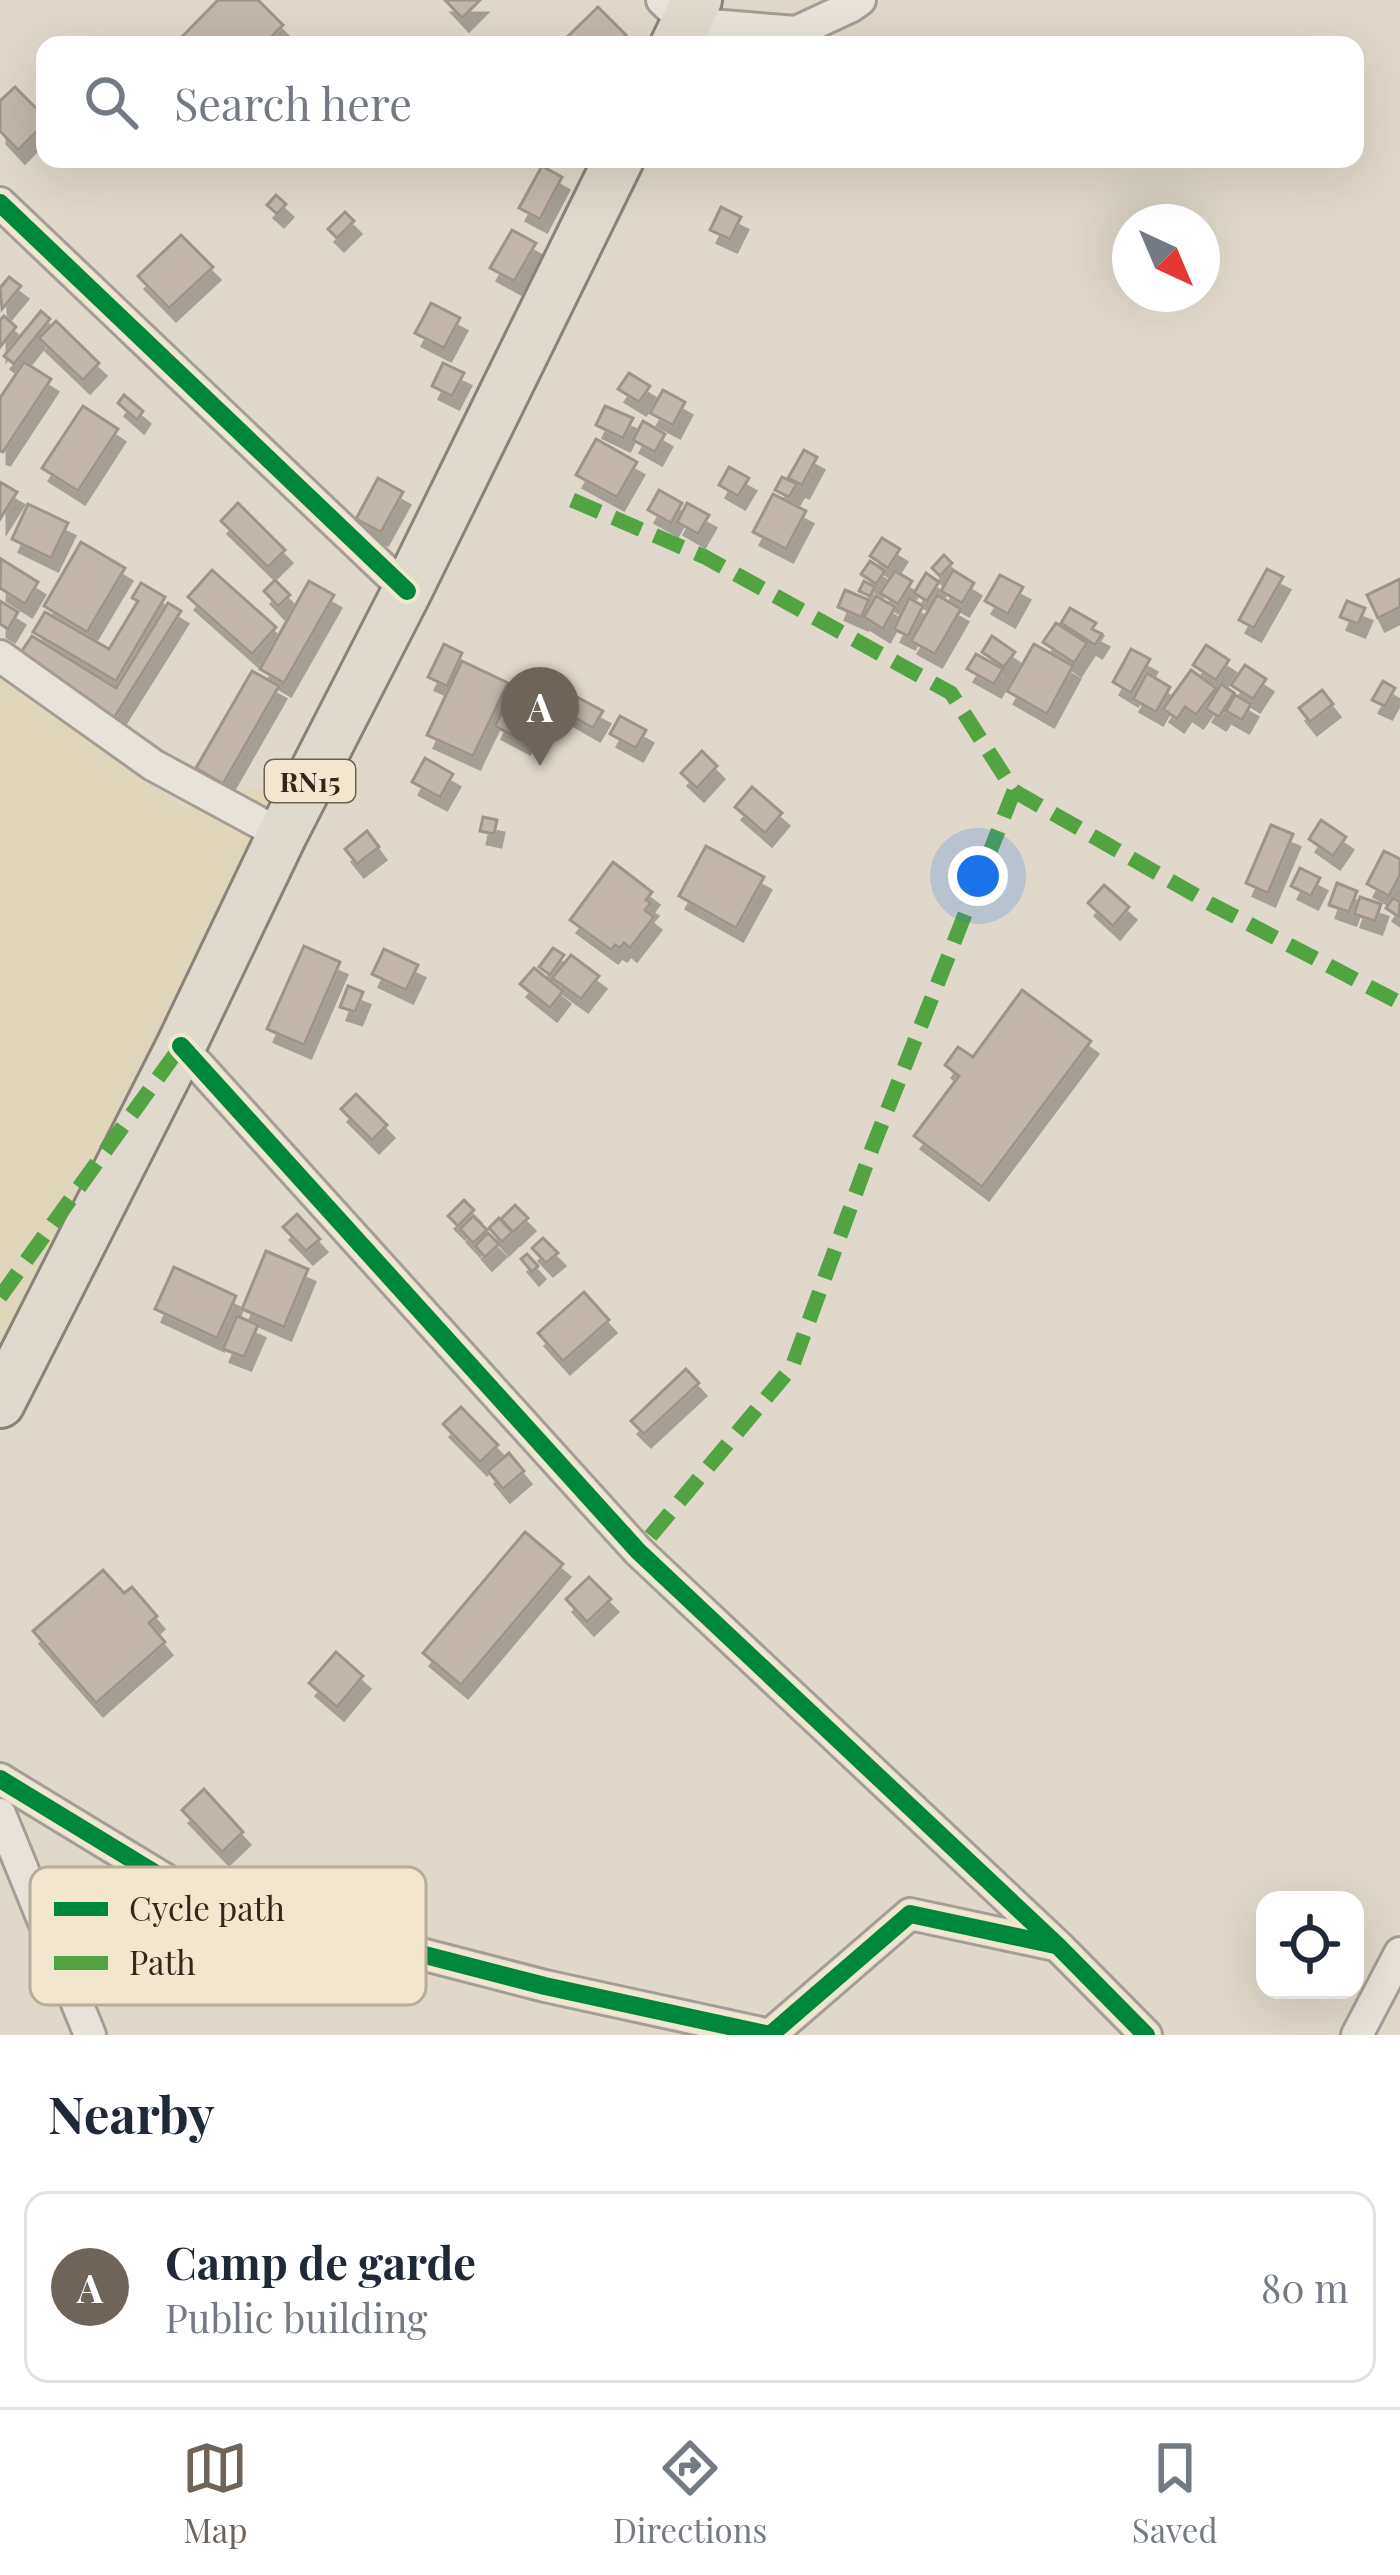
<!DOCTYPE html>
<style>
:root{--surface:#fff;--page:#f2f2f3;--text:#1f2937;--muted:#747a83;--line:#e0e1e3;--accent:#6f645a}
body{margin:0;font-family:"Playfair Display",serif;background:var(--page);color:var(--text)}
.controls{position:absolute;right:36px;bottom:36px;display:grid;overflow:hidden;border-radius:24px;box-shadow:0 12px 48px #0002}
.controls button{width:108px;height:108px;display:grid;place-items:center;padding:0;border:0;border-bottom:3px solid var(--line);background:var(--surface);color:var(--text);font:60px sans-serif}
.compass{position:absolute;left:1112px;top:204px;width:108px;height:108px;border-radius:50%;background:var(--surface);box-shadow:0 12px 48px #0002;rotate:136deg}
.you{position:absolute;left:978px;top:876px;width:42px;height:42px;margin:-30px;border:9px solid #fff;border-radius:50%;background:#1a73e8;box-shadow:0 0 0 18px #1a73e833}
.badge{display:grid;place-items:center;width:78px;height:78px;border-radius:50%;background:var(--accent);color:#fff;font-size:39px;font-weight:700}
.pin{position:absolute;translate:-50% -99px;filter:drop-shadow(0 3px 6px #0008)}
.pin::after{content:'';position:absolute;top:63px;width:42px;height:36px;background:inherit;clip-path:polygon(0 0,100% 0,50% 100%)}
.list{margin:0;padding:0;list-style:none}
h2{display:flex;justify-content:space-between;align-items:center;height:156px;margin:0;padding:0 48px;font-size:51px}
h2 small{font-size:39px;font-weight:400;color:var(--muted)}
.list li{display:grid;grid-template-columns:78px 1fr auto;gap:36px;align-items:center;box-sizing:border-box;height:192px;margin:0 24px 24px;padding:0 24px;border:3px solid var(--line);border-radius:24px}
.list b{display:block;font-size:45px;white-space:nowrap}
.list p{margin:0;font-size:39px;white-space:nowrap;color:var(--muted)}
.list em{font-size:39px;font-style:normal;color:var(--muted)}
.icon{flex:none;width:66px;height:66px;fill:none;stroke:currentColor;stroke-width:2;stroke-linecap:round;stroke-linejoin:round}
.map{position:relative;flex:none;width:1400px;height:2035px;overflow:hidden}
.search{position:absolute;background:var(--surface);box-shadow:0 12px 48px #0002;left:36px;right:36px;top:36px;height:132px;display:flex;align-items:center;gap:30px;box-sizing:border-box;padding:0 42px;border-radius:24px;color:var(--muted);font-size:45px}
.sheet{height:372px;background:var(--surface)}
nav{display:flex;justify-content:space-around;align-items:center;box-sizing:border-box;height:168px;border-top:3px solid var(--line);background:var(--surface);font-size:33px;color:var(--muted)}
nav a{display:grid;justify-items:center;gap:6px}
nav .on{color:var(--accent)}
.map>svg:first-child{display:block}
</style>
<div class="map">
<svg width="1400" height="2035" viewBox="0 0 1400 2035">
<defs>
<filter id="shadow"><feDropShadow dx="7" dy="13" stdDeviation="0" flood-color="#0004"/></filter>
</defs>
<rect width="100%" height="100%" fill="#e0d8ca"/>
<path fill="#dfd6bb" d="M0 674 183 807 298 779 0 1400Z"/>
<g fill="#c3b7ab" stroke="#9f948a" stroke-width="3" filter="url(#shadow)">
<path d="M218 0H258L283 25 263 45H174Z"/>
<path d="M445 0H480L462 18Z"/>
<path d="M598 7 626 35 616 45H559Z"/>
<path d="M15 87 45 117V123L18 150 0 131V101Z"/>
<path d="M542 166 562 177 540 219 519 208Z"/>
<path d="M276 195 286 204 277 214 267 205Z"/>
<path d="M721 207 741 217 730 239 710 230Z"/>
<path d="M345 212 354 221 337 238 328 229Z"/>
<path d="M512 230 536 243 514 281 490 268Z"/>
<path d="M181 235 213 267 169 308 138 276Z"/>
<path d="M9 277 21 286 2 309 0 288Z"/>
<path d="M431 303 460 318 444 348 415 333Z"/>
<path d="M41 311 50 319 14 364 4 356Z"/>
<path d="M4 316 16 327 0 347V320Z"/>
<path d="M56 321 99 363 83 380 39 338Z"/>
<path d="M24 362 51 379 3 452 0 451V398Z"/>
<path d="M443 363 464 373 452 396 432 386Z"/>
<path d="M629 373 650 386 639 402 618 389Z"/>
<path d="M663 390 685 402 673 425 650 413Z"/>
<path d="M124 395 143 411 137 420 118 403Z"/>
<path d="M83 406 118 429 78 491 42 468Z"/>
<path d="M605 406 633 418 623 438 596 425Z"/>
<path d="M643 421 665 434 655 452 633 440Z"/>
<path d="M596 439 637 462 617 497 576 475Z"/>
<path d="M804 450 817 457 802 485 788 478Z"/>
<path d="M729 467 749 478 738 496 719 485Z"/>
<path d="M782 477 797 484 789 497 775 490Z"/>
<path d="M378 478 403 492 381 532 356 519Z"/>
<path d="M0 482 17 492 0 519Z"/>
<path d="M659 490 682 503 671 523 648 510Z"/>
<path d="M773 494 806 511 786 549 753 532Z"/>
<path d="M238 503 285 550 268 567 221 521Z"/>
<path d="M687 503 709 515 698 534 677 522Z"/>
<path d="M28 504 68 523 51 558 12 539Z"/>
<path d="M882 538 900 549 888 568 870 556Z"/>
<path d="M81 542 125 568 87 632 44 606Z"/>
<path d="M944 555 952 563 940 576 932 568Z"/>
<path d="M1 559 38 582 25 604 0 588Z"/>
<path d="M870 561 885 571 876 584 861 574Z"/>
<path d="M1267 569 1283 577 1254 628 1239 620Z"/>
<path d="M212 570 276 627 252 654 188 597Z"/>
<path d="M953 570 974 583 962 603 941 591Z"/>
<path d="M895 571 912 581 898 604 880 593Z"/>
<path d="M926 573 939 582 927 601 914 593Z"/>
<path d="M1000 575 1023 587 1008 614 985 601Z"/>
<path d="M1400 579V607L1378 618 1367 595Z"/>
<path d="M275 580 290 595 278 606 264 591Z"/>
<path d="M309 581 334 595 284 683 260 669Z"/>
<path d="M864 581 875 587 870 596 859 591Z"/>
<path d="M141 583 165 597 116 681 33 632 45 612 109 649 138 601 132 598Z"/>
<path d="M845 590 869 600 861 617 838 607Z"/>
<path d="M937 595 961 609 935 654 911 641Z"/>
<path d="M876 596 895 607 883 629 864 617Z"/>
<path d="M909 598 923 606 908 636 894 629Z"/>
<path d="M0 601 18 612 8 629 0 624Z"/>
<path d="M1347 601 1365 608 1358 624 1340 617Z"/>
<path d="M168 603 181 611 114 718 17 658 32 636 116 688Z"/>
<path d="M1070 608 1096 623 1092 629 1102 634 1095 645 1061 623Z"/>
<path d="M1056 623 1087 643 1074 663 1043 642Z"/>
<path d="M992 636 1015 652 1004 667 982 652Z"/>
<path d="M444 644 462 653 447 686 428 677Z"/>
<path d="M1034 644 1073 666 1047 714 1007 691Z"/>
<path d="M1206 645 1229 660 1216 680 1193 665Z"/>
<path d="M1131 649 1150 659 1131 693 1113 682Z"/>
<path d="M976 654 1003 669 994 684 967 669Z"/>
<path d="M462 661 508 683 473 756 427 735Z"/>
<path d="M1245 665 1266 679 1253 699 1231 685Z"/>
<path d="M1191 670 1216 688 1196 715 1185 707 1177 719 1163 709Z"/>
<path d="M252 671 279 686 223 784 196 768Z"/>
<path d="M1147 673 1170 687 1156 712 1133 699Z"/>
<path d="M1383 681 1395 688 1385 706 1372 700Z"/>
<path d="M1221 684 1234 693 1219 717 1206 709Z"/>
<path d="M515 685 544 700 523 741 495 726Z"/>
<path d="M1322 690 1333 704 1310 722 1299 708Z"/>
<path d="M1235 695 1251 704 1242 720 1226 711Z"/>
<path d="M577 697 603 711 593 728 567 713Z"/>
<path d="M620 716 646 730 636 748 610 734Z"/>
<path d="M702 751 717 766 697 788 681 773Z"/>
<path d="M425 758 453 774 440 797 412 782Z"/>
<path d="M752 787 782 813 765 833 735 807Z"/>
<path d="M483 817 497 820 494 834 480 831Z"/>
<path d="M1321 820 1346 837 1333 856 1309 839Z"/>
<path d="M1271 825 1293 834 1268 893 1246 883Z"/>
<path d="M367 831 379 847 357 864 345 849Z"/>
<path d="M706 846 764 877 736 928 679 896Z"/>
<path d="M1384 851 1400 859V875L1389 896 1367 884Z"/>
<path d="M613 862 652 892 646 900 651 903 645 910 654 917 630 948 624 943 620 948 615 945 611 950 570 920Z"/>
<path d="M1300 868 1320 878 1311 896 1291 886Z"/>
<path d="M1337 883 1357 891 1349 912 1329 905Z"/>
<path d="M1104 885 1129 907 1113 926 1088 903Z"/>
<path d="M1360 897 1381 904 1375 921 1354 914Z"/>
<path d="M1393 898 1400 902 1399 917 1386 908Z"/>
<path d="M304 946 340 962 304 1045 267 1029Z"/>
<path d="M553 948 564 955 550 975 539 967Z"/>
<path d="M384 949 418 965 406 990 372 974Z"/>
<path d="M571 955 599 976 581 999 552 978Z"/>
<path d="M534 968 563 991 550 1008 520 984Z"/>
<path d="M348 986 363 992 355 1012 340 1007Z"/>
<path d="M1022 990 1091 1041 982 1187 914 1136 959 1076 945 1065 958 1047 973 1057Z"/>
<path d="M356 1094 387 1125 372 1140 341 1109Z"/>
<path d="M464 1200 474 1210 458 1226 448 1216Z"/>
<path d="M515 1205 528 1218 513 1232 501 1219Z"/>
<path d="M297 1214 320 1239 306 1251 283 1227Z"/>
<path d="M473 1216 487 1230 473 1243 460 1229Z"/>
<path d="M499 1218 512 1232 502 1242 489 1228Z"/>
<path d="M488 1233 499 1244 485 1257 475 1246Z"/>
<path d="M543 1238 558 1253 546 1263 532 1248Z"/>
<path d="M266 1251 308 1269 284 1327 242 1309Z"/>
<path d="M527 1254 538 1266 532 1272 521 1259Z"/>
<path d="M174 1267 236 1296 217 1338 155 1309Z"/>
<path d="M584 1292 609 1320 563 1361 538 1333Z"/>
<path d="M237 1316 258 1325 244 1357 223 1349Z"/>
<path d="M686 1369 699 1383 644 1434 631 1421Z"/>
<path d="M461 1407 498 1445 480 1462 443 1424Z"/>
<path d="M509 1453 524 1471 503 1489 488 1471Z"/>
<path d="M525 1532 563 1564 461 1685 423 1653Z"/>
<path d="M103 1570 124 1593 132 1587 157 1616 149 1623 165 1642 96 1703 33 1631Z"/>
<path d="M589 1577 611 1599 587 1622 566 1599Z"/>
<path d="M336 1652 363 1676 337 1707 309 1683Z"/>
<path d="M204 1789 243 1832 222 1852 182 1810Z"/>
</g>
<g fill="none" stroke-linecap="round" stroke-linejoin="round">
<g stroke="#a59d94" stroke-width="36">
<g id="minor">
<path d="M662 0 686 23 796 32 850 7 860 0"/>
<path d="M0 203 407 591"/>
<path d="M0 656 153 765 282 835"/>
<path d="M181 1046 638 1551 1058 1946 1146 2035"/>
<path d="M0 1779 189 1894 545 1986 770 2035 910 1914 1055 1945"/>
<path d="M0 1814 90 2035"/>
<path d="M1357 2035 1400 1953"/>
</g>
</g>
<g stroke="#8a837a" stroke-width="54">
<g id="primary">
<path d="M675 45 697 0"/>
<path d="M0 1403 181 1046 282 835 407 591 619 159"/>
</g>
</g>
<use href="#minor" stroke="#e8e3da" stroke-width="30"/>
<use href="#primary" stroke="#e0d9cd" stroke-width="48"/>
<g stroke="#52a341" stroke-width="15" stroke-dasharray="30 15" stroke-linecap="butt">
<path d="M572 500 705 557 951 693 1014 791 873 1146 792 1367 638 1551"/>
<path d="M1014 791 1209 903 1400 1003"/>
<path d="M0 1297 181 1046"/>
</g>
<g stroke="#f2e6cf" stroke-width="26">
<g id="cycleway">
<path d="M0 203 407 591"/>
<path d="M181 1046 638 1551 1058 1946 1146 2035"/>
<path d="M0 1779 189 1894 545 1986 770 2035 910 1914 1055 1945"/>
</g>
</g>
<use href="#cycleway" stroke="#00873e" stroke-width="18"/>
</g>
<g text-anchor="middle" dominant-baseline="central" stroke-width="9" stroke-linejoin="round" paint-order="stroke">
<rect fill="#f2e6cf" stroke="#6c6052" stroke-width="3" x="265" y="760" width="90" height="42" rx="9"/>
<g font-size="27" font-weight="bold" fill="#32261d">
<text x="310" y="781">RN15</text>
</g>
</g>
<rect x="30" y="1867" width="396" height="138" rx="18" fill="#f2e6cf" stroke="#b8ac9a" stroke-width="3"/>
<rect x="54" y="1902" width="54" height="14" fill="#00873e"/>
<rect x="54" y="1956" width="54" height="14" fill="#52a341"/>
<g font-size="33" fill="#32261d">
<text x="129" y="1921">Cycle path</text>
<text x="129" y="1975">Path</text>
</g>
</svg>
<div class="controls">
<button><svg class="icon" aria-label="locate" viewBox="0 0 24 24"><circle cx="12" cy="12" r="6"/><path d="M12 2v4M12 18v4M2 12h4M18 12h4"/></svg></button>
</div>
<svg class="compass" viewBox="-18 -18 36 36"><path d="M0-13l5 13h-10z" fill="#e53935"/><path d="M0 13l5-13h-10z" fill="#747a83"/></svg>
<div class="you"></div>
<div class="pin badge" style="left:540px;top:766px">A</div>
<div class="search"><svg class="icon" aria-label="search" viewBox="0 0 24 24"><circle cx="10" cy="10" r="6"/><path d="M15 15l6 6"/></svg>Search here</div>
</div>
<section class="sheet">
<h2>Nearby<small></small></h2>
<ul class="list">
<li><span class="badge">A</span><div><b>Camp de garde</b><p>Public building</p></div><em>80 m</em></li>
</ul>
</section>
<nav>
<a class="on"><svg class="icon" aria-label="map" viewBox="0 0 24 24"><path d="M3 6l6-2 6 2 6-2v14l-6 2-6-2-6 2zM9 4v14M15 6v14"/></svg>Map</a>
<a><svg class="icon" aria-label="directions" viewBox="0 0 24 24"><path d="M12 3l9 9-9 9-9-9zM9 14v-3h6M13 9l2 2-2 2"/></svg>Directions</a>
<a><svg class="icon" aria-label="saved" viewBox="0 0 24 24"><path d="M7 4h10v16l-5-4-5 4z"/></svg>Saved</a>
</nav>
